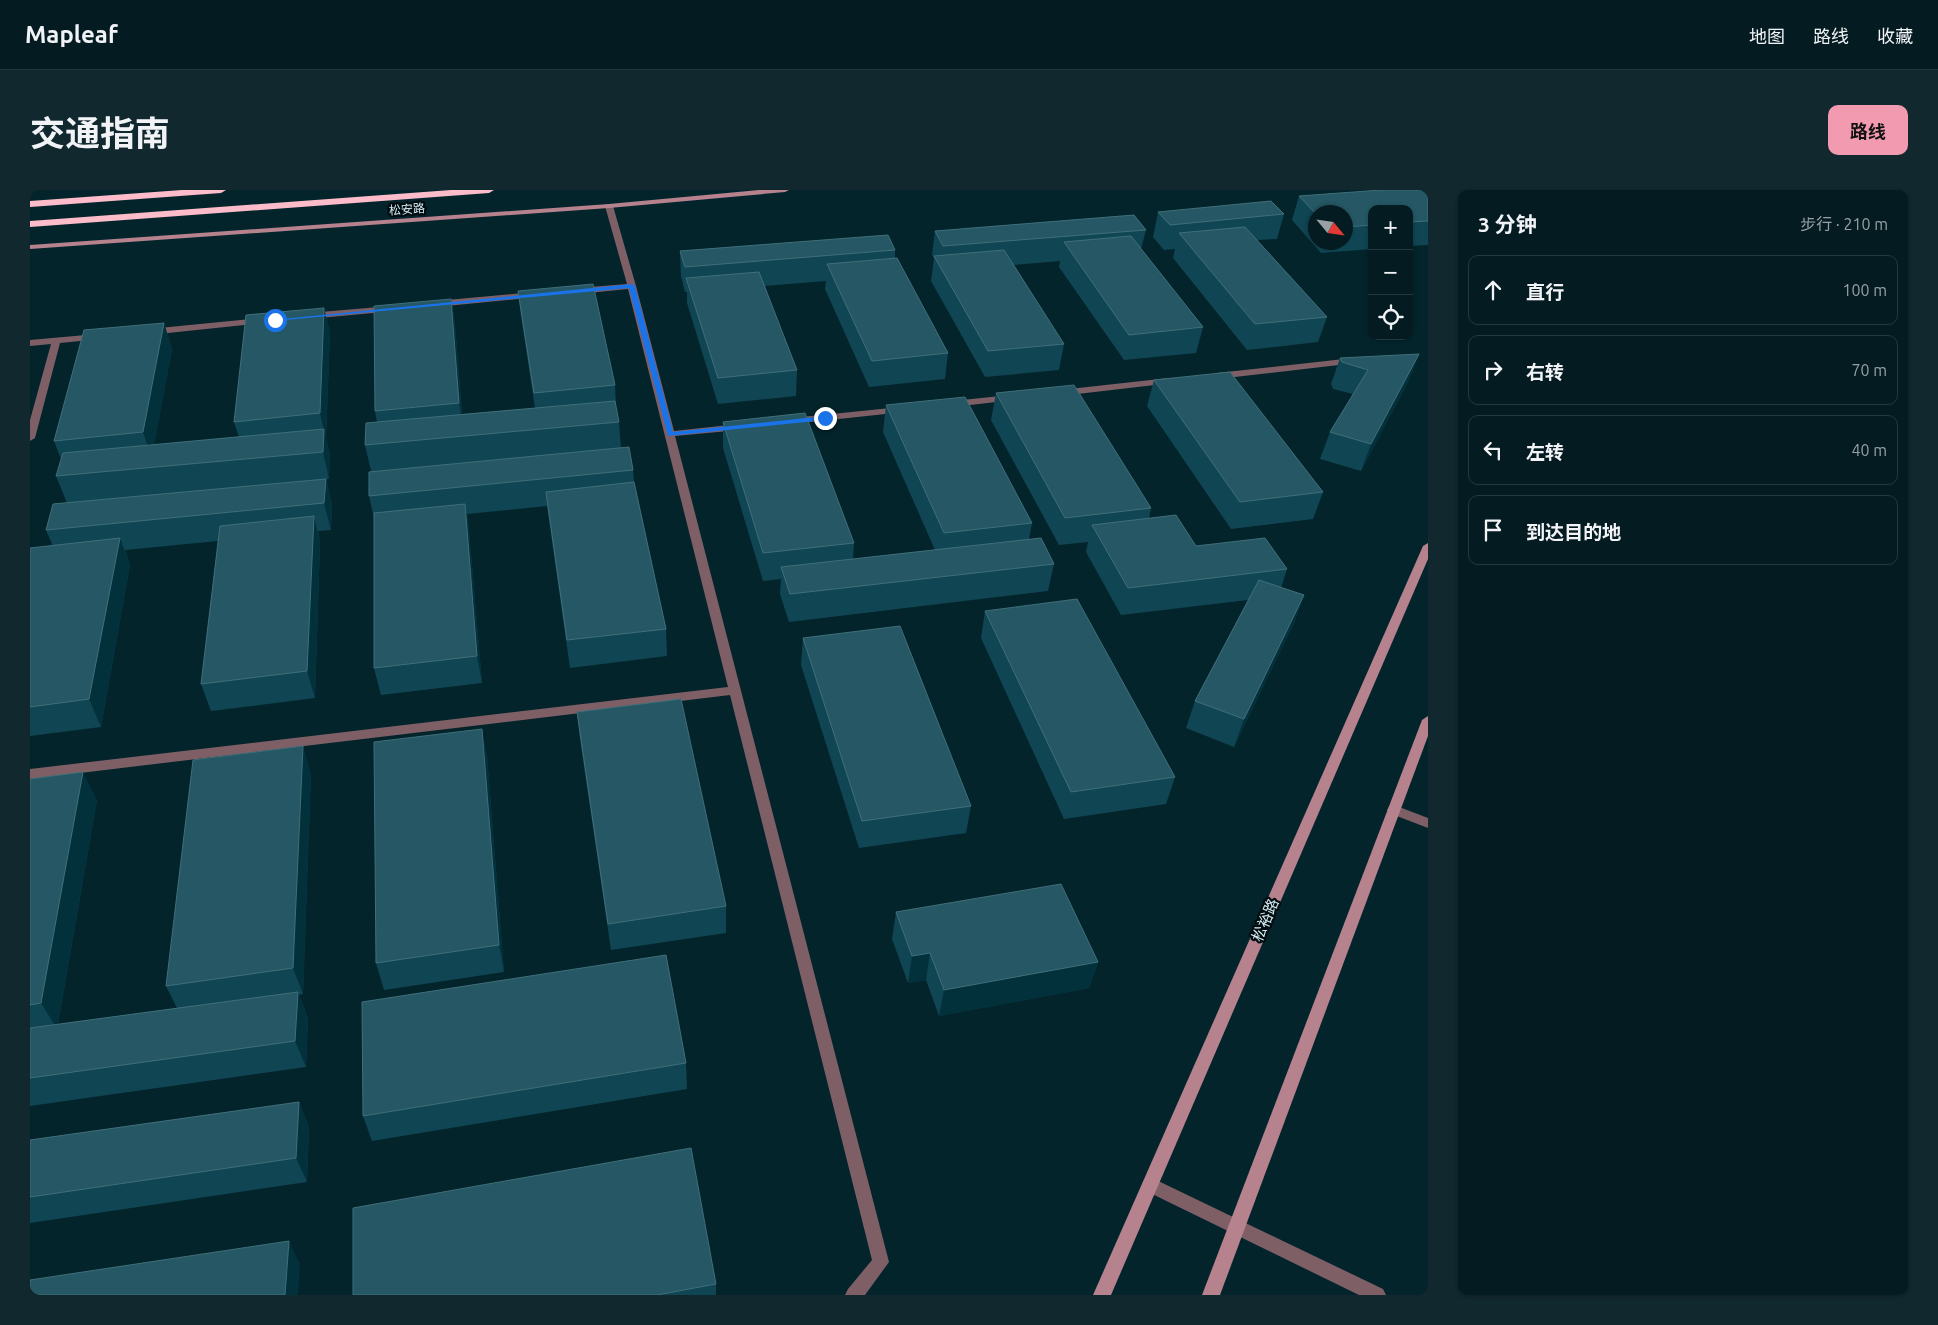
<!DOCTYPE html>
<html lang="zh">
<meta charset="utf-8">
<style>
:root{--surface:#031b21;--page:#11282e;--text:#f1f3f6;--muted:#97a1a5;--line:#24393f;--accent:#f29aaf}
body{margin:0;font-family:Ubuntu,"Noto Sans SC",sans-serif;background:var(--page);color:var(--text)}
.controls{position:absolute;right:15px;top:15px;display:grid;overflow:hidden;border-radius:10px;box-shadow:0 1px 4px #0004}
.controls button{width:45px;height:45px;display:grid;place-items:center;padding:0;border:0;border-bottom:1px solid var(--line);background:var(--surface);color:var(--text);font:25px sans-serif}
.compass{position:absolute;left:1278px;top:15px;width:45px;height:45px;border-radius:50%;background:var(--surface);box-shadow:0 1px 4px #0004;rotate:119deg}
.stop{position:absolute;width:15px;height:15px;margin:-11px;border:4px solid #1a73e8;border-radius:50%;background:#fff}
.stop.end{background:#1a73e8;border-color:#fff;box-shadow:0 1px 5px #0008}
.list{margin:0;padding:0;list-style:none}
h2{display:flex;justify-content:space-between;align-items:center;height:65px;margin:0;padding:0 20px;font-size:21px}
h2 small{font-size:16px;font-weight:400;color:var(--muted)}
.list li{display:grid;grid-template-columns:32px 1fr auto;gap:15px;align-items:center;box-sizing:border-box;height:70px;margin:0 10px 10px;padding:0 10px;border:1px solid var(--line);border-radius:10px}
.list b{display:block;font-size:19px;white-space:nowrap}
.list em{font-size:16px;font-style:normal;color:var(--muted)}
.icon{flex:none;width:28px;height:28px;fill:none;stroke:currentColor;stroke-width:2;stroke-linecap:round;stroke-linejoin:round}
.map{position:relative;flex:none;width:1398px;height:1105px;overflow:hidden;border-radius:10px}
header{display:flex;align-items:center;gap:30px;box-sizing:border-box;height:70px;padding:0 25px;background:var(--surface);border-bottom:1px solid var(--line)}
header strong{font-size:24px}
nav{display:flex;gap:28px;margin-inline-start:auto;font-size:18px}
.intro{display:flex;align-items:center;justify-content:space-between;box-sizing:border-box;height:120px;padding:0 30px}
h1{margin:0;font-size:35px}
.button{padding:12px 22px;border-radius:10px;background:var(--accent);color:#111;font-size:18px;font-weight:700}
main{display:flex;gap:30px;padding:0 30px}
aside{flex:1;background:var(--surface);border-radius:10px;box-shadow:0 1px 4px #0004}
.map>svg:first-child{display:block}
</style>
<header>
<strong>Mapleaf</strong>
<nav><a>地图</a><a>路线</a><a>收藏</a></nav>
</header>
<div class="intro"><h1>交通指南</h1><a class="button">路线</a></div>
<main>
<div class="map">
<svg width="1398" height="1105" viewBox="0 0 1398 1105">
<rect width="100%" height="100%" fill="#04242c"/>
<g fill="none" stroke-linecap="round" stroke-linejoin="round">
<g fill="#7f5f66" fill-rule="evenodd">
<path d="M576 14 583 16 606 96 644 241 709 234 714 237 709 240 645 246 859 1072 835 1105H815L818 1099 842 1070 700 505 0 589V579L698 497 598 99 548 104 544 101 548 98 597 94 575 16Z"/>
<path d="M505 102 508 103V107L406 117 402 114 406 111Z"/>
<path d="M361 116 364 117V121L279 129 275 126 279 123Z"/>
<path d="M231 128 235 131 234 133 119 145 114 142 119 139Z"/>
<path d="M67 144 70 145V149L30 153 5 248 0 251V230L21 154 0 156V150Z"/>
<path d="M1323 168 1328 171 1326 173 1187 189 1182 186 1187 183Z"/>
<path d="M1139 188 1142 189V193L1030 206 1025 203 1030 200Z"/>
<path d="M980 205 985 208 983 210 923 217 918 214 923 211Z"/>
<path d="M871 217 874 218V222L762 234 757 231 762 228Z"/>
<path d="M1364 615 1398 628V638L1359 623 1357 620 1359 617Z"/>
<path d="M1120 987 1353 1099 1356 1105H1329L1114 1000 1112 995 1114 990Z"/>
</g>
<g fill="#b5828e" fill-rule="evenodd">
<path d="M729 0H759L755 2 579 18 0 59V55L579 14Z"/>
<path d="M1398 353V369L1081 1105H1063L1393 356Z"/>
<path d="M1398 526V546L1190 1105H1172L1392 530Z"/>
</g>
<g fill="#fdbcca" fill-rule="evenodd">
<path d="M152 0H196L191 3 0 17V11Z"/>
<path d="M421 0H464L459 3 0 37V31Z"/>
</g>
</g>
<g fill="#104653" fill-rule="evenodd">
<path d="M1398 0V55L1379 56V19H1342V59L1291 63 1262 30 1269 6ZM1286 22H1316V52H1286Z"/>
<path d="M1128 22 1254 24 1247 49 1227 50 1297 127 1288 152 1217 160 1143 68 1145 59 1134 60 1123 47Z"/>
<path d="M1116 40 1111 59 1173 137 1166 163 1094 170 1029 77 1030 71 984 75 1034 154 1029 180 955 187 901 91 904 68 902 65 905 41Z"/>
<path d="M865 60V68L918 163 915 189 839 197 795 99 796 91 734 96 767 180 766 206 688 214 657 113V102H655L651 86 650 61Z"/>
<path d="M488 101 585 195 586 216 589 232 591 258 603 280 604 292 636 439 637 466 540 478 517 316 437 324 439 341 452 493 351 505 344 478V328L339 306 341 281 335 255 347 232 345 221 421 109 425 134 432 224 505 218 491 126Z"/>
<path d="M294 118 300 143 296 248 300 266 299 289H296L302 315 301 340 288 341 290 353 285 508 181 521 171 494 188 351 95 360 100 375 71 537 0 546V358L23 356 16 340 37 313 26 286 31 269 24 251 134 133 142 159 124 255 209 247 204 232Z"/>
<path d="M1389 164 1379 190 1331 281 1290 269 1300 242 1323 204 1303 199 1301 194 1310 168Z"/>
<path d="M1124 190 1293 302 1283 329 1201 339 1117 216Z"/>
<path d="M966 203 1121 318 1119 328 1166 356 1257 379 1251 398 1274 405 1264 433 1204 557 1156 538 1165 511 1218 410 1091 425 1056 362 1058 352 1029 355 961 230Z"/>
<path d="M856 215 1002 333 999 349 1024 374 1018 401 759 432 750 404 751 389 733 391 693 258V232L824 353 823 369 905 360 853 242Z"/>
<path d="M955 421 1145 587 1136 614 1034 629 951 448Z"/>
<path d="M773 448 941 616 936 643 829 658 771 475Z"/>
<path d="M547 522 696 716V743L581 760 550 549Z"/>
<path d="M457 566 474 782 354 800 346 773Z"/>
<path d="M281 583 273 804 269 805 278 828 276 877 0 916V589L67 610 28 834 147 818 136 796Z"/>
<path d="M866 722 1068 772 1059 798 909 826 896 790 878 793 862 749Z"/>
<path d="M656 873 657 899 342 951 333 926Z"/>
<path d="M269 912 279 937 277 992 0 1033V950Z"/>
<path d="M686 1094V1105H323Z"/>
</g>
<g fill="#02313c">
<path d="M421 109 425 134 433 239 429 213Z"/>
<path d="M294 118 300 143 296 248 300 266 299 289 293 262 294 241 290 223Z"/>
<path d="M134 133 142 159 122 269 113 242Z"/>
<path d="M1389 164 1379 190 1331 281 1341 254Z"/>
<path d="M296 289 302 315 301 340 294 313Z"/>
<path d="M435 314 439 341 452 493 447 466Z"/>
<path d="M284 326 290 353 285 508 277 481Z"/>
<path d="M90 348 100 375 71 537 59 509Z"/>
<path d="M1274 405 1264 433 1204 557 1214 529Z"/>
<path d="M452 539 457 566 474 782 469 755Z"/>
<path d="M273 556 281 583 273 804 263 778Z"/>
<path d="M53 582 67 610 27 839 11 813Z"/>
<path d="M900 763 896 790 878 793 882 766Z"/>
<path d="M1068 772 1059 798 909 826 914 800Z"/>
<path d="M268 802 278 828 276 877 265 851Z"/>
<path d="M269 912 279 937 277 992 266 968Z"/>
<path d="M259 1051 270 1074 268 1105H255Z"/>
</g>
<g fill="#255864" stroke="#406f7a">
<path d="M1351 0H1398V31L1379 32V19H1342V35L1316 37V22H1286V24L1269 6Z"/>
<path d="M1241 11 1254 24 1140 35 1128 22Z"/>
<path d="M1104 25 1116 40 913 56 905 41Z"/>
<path d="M1215 37 1297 127 1225 134 1149 43Z"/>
<path d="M858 45 865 60 655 77 650 61Z"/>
<path d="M1101 46 1173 137 1099 145 1034 52Z"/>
<path d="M974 60 1034 154 958 161 904 66Z"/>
<path d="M867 68 918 163 842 171 797 74Z"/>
<path d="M729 82 767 180 688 188 656 88Z"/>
<path d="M563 94 585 195 504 203 488 101Z"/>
<path d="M421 109 429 213 345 221 344 116Z"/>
<path d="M294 118 290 223 204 232 216 125Z"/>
<path d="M134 133 113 242 24 251 54 140Z"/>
<path d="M1389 164 1341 254 1300 242 1338 180 1312 172 1310 168Z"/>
<path d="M1200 182 1293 302 1210 312 1124 190Z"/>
<path d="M1044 195 1121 318 1035 328 966 203Z"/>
<path d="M935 207 1002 333 914 343 856 215Z"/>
<path d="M585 211 589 232 335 255 336 233Z"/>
<path d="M775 223 824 353 733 363 693 232Z"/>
<path d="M294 239 293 262 26 286 33 263Z"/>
<path d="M599 257 603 280 339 306V282Z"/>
<path d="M296 289 294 313 16 340 23 314Z"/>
<path d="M604 292 636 439 537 450 516 302Z"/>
<path d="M435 314 447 466 344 478V323Z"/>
<path d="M1146 325 1166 356 1235 348 1257 379 1098 398 1062 335Z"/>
<path d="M284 326 277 481 171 494 190 336Z"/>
<path d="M90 348 59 509 0 517V358Z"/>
<path d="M1011 348 1024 374 760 404 751 377Z"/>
<path d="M1229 390 1274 405 1214 529 1165 511Z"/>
<path d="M1047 409 1145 587 1041 602 955 421Z"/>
<path d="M870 436 941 616 832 631 773 448Z"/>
<path d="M651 509 696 716 578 734 547 522Z"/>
<path d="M452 539 469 755 346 773 344 552Z"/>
<path d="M273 556 263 778 136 796 163 570Z"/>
<path d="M53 582 11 813 0 815V589Z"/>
<path d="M1031 694 1068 772 914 800 900 763 882 766 866 722Z"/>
<path d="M636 765 656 873 333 926 332 812Z"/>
<path d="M268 802 265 851 0 888V838Z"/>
<path d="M269 912 266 968 0 1007V950Z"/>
<path d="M661 958 686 1094 627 1105H323V1018Z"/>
<path d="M259 1051 255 1105H0V1090Z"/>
</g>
<path fill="#1a73e8" d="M602 94 605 96 643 242 795 226 798 228 795 230 638 246 599 98 245 131 242 130Z"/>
<g text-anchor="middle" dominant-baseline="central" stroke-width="4.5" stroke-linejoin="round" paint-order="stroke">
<g font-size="12" fill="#d4eaf0" stroke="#000c10">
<text transform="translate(377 19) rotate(-4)">松安路</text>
</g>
<g font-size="15" fill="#d4eaf0" stroke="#000c10">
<text transform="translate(1235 730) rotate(-67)">松裕路</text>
</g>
</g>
</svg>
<div class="controls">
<button>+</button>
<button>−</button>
<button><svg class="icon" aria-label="locate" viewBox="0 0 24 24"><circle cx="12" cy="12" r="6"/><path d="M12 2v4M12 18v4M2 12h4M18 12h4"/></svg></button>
</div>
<svg class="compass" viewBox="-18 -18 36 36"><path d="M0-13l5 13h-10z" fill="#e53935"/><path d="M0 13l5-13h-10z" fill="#97a1a5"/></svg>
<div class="stop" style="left:245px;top:130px"></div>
<div class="stop end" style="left:795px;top:228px"></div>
</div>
<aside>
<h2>3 分钟<small>步行 · 210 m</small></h2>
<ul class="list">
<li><svg class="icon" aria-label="ahead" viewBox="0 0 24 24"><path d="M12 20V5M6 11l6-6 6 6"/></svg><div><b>直行</b></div><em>100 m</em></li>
<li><svg class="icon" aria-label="right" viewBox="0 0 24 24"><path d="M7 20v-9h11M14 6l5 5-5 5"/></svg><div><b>右转</b></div><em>70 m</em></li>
<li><svg class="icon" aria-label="left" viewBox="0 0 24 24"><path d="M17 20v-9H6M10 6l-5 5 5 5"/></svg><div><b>左转</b></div><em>40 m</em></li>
<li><svg class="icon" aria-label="arrive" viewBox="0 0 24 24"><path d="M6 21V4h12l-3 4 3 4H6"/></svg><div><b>到达目的地</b></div></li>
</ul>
</aside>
</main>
